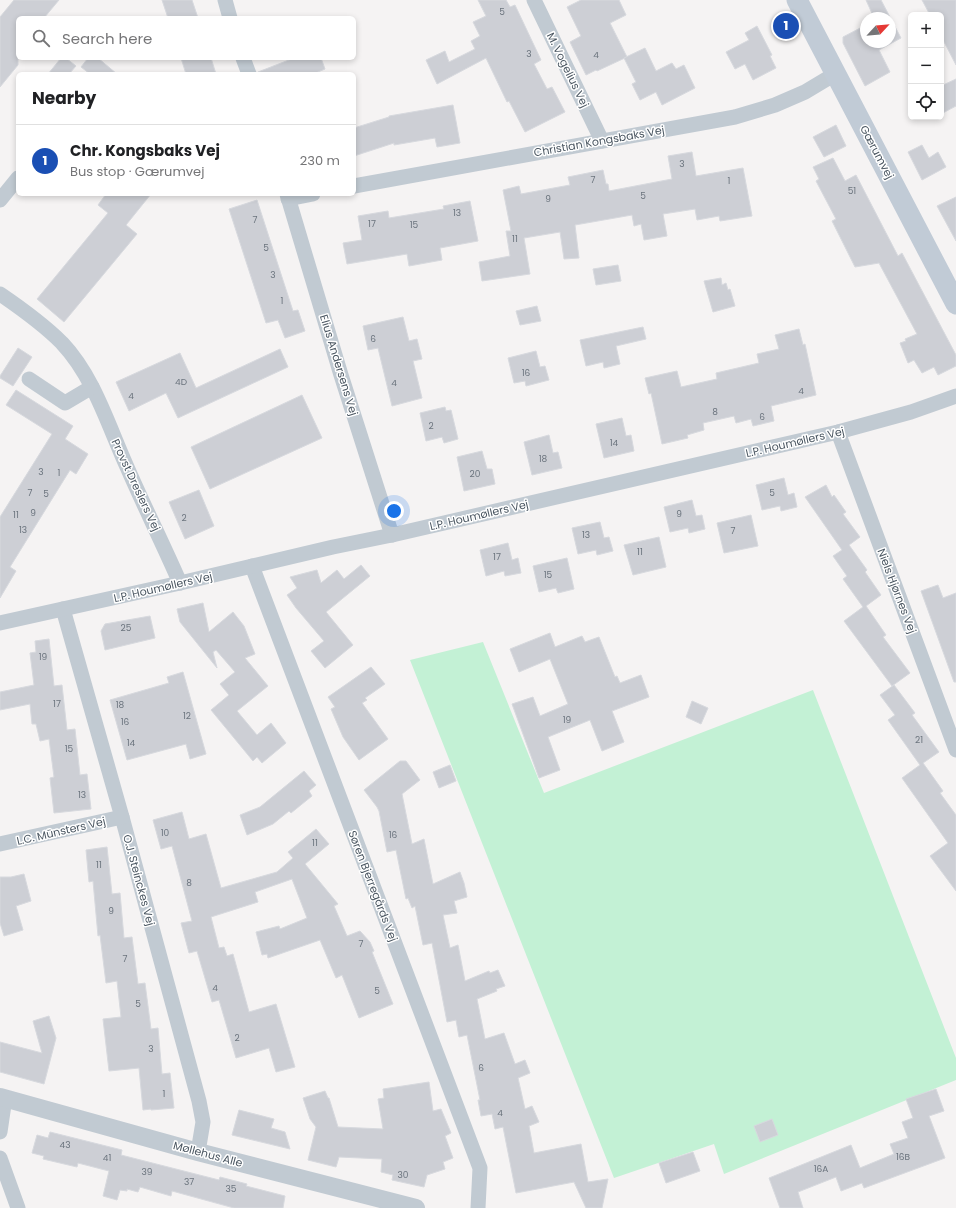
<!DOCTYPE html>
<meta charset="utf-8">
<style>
:root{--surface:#fff;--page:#f2f2f2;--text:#202124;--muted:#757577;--line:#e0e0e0;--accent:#7c3aed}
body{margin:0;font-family:Poppins,sans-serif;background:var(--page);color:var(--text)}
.controls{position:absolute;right:12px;top:12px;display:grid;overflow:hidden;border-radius:6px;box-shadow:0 2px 6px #0003}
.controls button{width:36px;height:36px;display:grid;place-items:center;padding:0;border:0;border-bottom:1px solid var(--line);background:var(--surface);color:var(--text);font:20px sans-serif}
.compass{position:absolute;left:860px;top:12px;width:36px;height:36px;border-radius:50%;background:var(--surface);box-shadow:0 2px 6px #0003;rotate:64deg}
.you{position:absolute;left:394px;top:511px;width:14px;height:14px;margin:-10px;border:3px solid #fff;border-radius:50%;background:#1a73e8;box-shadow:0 0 0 6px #1a73e833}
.badge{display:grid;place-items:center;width:26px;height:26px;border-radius:50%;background:var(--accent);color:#fff;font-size:13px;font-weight:700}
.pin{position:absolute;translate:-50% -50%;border:2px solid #fff;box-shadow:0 1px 4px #0006}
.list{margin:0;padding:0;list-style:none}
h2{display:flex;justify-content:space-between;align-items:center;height:52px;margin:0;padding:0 16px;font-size:17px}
h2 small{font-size:13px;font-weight:400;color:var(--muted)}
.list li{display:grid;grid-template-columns:26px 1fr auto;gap:12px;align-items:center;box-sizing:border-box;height:72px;padding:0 16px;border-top:1px solid var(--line)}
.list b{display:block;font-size:15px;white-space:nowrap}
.list p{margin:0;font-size:13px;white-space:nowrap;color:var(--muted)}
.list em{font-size:13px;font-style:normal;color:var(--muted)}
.icon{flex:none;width:22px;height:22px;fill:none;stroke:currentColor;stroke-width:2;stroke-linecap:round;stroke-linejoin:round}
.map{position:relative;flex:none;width:956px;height:1208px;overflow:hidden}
.search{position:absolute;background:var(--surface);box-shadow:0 2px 6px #0003;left:16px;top:16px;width:340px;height:44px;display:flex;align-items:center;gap:10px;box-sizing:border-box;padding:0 14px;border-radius:6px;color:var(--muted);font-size:15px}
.panel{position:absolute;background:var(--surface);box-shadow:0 2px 6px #0003;left:16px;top:72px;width:340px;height:124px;border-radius:6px}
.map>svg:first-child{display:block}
</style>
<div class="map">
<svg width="956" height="1208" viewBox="0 0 956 1208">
<rect width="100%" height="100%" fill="#f5f3f3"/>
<path fill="#c3f1d5" d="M483 642 544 793 813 690 956 1058V1080L724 1174 714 1144 614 1178 410 660Z"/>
<g fill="#cdcfd5" stroke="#d7d9de">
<path d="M14 0H59L44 18H18V65L0 87V17Z"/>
<path d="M162 0H192L198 18H168Z"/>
<path d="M478 0H506L510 7 515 5 541 60 534 64 547 89 552 87 565 112 525 132 509 101 507 102 486 58 437 84 426 60 445 51 449 62 475 49 471 41 480 36 473 22 486 16Z"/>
<path d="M581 0H619L626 15 610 23 627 57 597 71 596 70 586 75 570 42 581 36 567 7Z"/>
<path d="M866 0H881L901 38 879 50 890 72 865 86 843 43V37L866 25V42H890V18H874Z"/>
<path d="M922 0H956V65L941 36V15H930Z"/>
<path d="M757 26 772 55 770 56 776 68 753 80 745 64 735 69 726 52 749 40 745 33Z"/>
<path d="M645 48 656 71 672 63 676 69 684 65 695 88 662 105 656 92 640 100 632 84 636 82 624 58Z"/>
<path d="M61 58H66L76 66 69 74H48Z"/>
<path d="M88 58H98L117 74H90L81 67Z"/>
<path d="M181 58H211L216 74H186Z"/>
<path d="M294 58H321L325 69 313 74H258V72Z"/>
<path d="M956 79V106L941 114V86Z"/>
<path d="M453 105 460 143 437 147 435 138 394 145V143L354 156V128L389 117V116Z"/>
<path d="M836 125 846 146 824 157 813 137Z"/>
<path d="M922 145 929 158 938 152 946 167 922 180 908 152Z"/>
<path d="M692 152 696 176 743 168 752 216 720 221 719 216 697 220 695 209 663 214 667 236 644 240 641 224 634 226 632 215 575 225 579 258 564 259 560 232 524 238 530 274 482 281 479 262 510 256 506 231H511L503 190 519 186 521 194 570 185 568 177 603 170 606 184H608L609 191 672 179 668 156Z"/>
<path d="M833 158 845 181 856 175 898 256 902 253 956 355V366L938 375 934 367 922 373 914 360 908 363 900 343 906 341 905 339 917 334 879 263 855 267 832 221 836 219 816 181 819 179 813 167Z"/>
<path d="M106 194H151L126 225 137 234 64 322 37 299 108 213 98 205Z"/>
<path d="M956 197V241L937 206Z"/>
<path d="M257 200 293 311 298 310 305 331 285 338 278 320 266 323 229 209Z"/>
<path d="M470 201 478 241 440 248 442 260 409 266 407 254 347 264 343 243 362 240 358 216 388 211 389 218 444 209 443 206Z"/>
<path d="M618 265 621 281 596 285 593 269Z"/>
<path d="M721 278 722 285 726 283 728 290 730 289 735 306 713 312 704 281Z"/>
<path d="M537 306 541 321 520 325 516 311Z"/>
<path d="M403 317 409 341 417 339 422 359 413 361 422 398 392 406 378 348 368 350 363 326Z"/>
<path d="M643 327 646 339 616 346 620 364 604 368 603 362 586 366 580 340Z"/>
<path d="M799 329 803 345 805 344 816 395 771 406 774 421 753 426 751 419 736 423 734 416 703 423 704 430 687 435 688 438 662 444 651 393 649 394 645 378 677 371 681 387 717 379 716 373 759 363 757 354 779 349 775 335Z"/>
<path d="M18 348 32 357 13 386 0 378V376Z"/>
<path d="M280 349 288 367 178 418 166 393 129 411 116 382 180 353 196 388Z"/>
<path d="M536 351 540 367 545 366 549 380 526 386 525 381 514 383 508 358Z"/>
<path d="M16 390 73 426 65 439 88 454 76 474 70 470 10 567 16 571 0 598V517L52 434 6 405Z"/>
<path d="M302 395 322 438 210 489 191 447Z"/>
<path d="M445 407 446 411 451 410 458 439 444 443 442 437 426 441 420 413Z"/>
<path d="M622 418 626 436 631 435 634 451 604 458 596 424Z"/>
<path d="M549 435 553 453 558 452 562 468 532 475 524 442Z"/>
<path d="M482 451 487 469H492L495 484 464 491 457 457Z"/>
<path d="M784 478 788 495 794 493 797 507 781 511 780 506 762 510 756 485Z"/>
<path d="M826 485 832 497 834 495 846 512 843 514 860 537 849 545 867 570 865 572 881 595 866 606 886 635 883 637 910 673 892 686 844 621 863 607 843 579 847 576 833 556 842 550 805 497Z"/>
<path d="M199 490 214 526 185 539 169 502Z"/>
<path d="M692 500 696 516 702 515 705 529 689 533 688 528 670 532 664 507Z"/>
<path d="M751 515 758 546 724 553 717 523Z"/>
<path d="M600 522 604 538 609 537 613 551 597 555 596 550 578 554 572 528Z"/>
<path d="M659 537 666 567 633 575 624 545Z"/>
<path d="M508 543 512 560 518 558 521 573 505 576 504 571 486 576 480 550Z"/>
<path d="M567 558 574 589 558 593 556 588 539 592 533 566Z"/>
<path d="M361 565 370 576 326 612 353 645 325 668 311 651 324 641 296 608 287 595 297 588 290 577 317 570 321 583 337 570 344 579Z"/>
<path d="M938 585 943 598 956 593V682H954L921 591Z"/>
<path d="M203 603 209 632 233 612 244 626 255 654 245 658 268 686 237 711 257 735 271 723 286 743 262 763 257 757 253 761 211 710 229 695 220 684 235 672 216 650 213 652 217 668 180 622 177 609Z"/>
<path d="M150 616 155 638 105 650 101 631 105 624Z"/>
<path d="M550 633 555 647 582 636 585 642 599 637 615 677 617 676 620 683 641 675 649 697 612 711 624 742 602 751 590 720 548 737 560 770 539 778 512 704 533 697 540 716 568 704 550 659 519 672 510 649Z"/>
<path d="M49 639 54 686 62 685 67 730 75 729 80 775 87 774 91 809 54 813 50 778 54 777 49 739 40 741 36 724H32L30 704 0 710V692L34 685 30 653 36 652 35 641Z"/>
<path d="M371 667 385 684 365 698 367 700 362 703 388 739 359 760 343 737 331 709 335 707 328 697Z"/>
<path d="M183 672 206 754 190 759 186 744 127 760 110 700 169 683 167 677Z"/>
<path d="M894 685 915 713 912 715 939 752 923 763 943 791 940 793 956 815V891L930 856 948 843 902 778 920 765 888 720 895 715 880 695Z"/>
<path d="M692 701 708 708 701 724 686 717Z"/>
<path d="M400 761H406L420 780 402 794 412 844 424 839 433 884 460 872 464 883 467 897 454 901 457 913 443 915 450 948 458 945 465 981 489 971 490 973 498 970 505 986 496 989 497 991 477 999 485 1039 504 1033 515 1064 525 1060 530 1073 518 1078 525 1109 532 1106 539 1122 529 1126 534 1153 581 1144 588 1182 608 1179 602 1208H586L574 1182 516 1193 503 1127 495 1129 492 1114 481 1116 478 1100H480L467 1035 459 1037 456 1020 447 1022 432 943 423 945 415 906 412 908 408 898 406 899 396 850 387 852 379 811 377 807 364 790Z"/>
<path d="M450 765 456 781 439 788 433 772Z"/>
<path d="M304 771 316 785 309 791 312 796 291 813 289 811 273 824 247 835 240 815 260 807Z"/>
<path d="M182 812 189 839 206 834 221 888 277 872 293 858 288 852 316 829 329 844 305 864 338 904 334 906 347 936 360 931 370 942 374 951 372 952 393 1004 359 1018 342 975 336 978 320 940 268 958 267 954 262 955 256 932 279 926 280 929 307 918 292 879 255 892 258 902 211 917 219 948 224 947 227 956 233 954 249 1012 276 1004 295 1067 276 1072 269 1048 236 1058 219 1000 212 1002 197 951 189 953 181 923 192 921 172 846 161 849 153 820Z"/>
<path d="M107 847 112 894 120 893 124 938 132 937 138 984 145 983 151 1029 158 1028 162 1074 170 1073 174 1108 151 1110V1109L143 1110 139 1068 109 1071 103 1019 121 1017 117 981 106 983 100 935 98 936 93 881 89 882 86 850Z"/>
<path d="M24 874 31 901 16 906 23 930 4 936 0 923V877H11Z"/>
<path d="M49 1016 56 1038 44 1084 0 1072V1042L42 1053 33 1021Z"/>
<path d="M429 1082 433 1111 441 1109 451 1133 445 1136 453 1158 443 1162 445 1169 427 1175 424 1187 392 1180 393 1175 381 1172 382 1159 339 1157 336 1167 308 1160 316 1127 310 1119 303 1098 325 1091 328 1098H329L338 1127 383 1129 378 1099 384 1098 383 1089Z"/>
<path d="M936 1089 944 1111 929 1116 945 1158 864 1188 862 1183 841 1191 836 1177 798 1192 803 1208H780L769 1178 851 1145 860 1168 894 1154 890 1144 908 1138 902 1122 913 1118 906 1099Z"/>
<path d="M239 1110 274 1119 271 1128 285 1132 290 1149 232 1135Z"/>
<path d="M772 1119 778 1135 760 1142 754 1126Z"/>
<path d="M50 1132 122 1150 121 1155 219 1180 220 1177 247 1184 246 1186 285 1196 283 1208H234L172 1191 171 1196 140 1187 138 1192 127 1189V1191L120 1190 117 1200 103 1196 109 1171 78 1163 77 1167 43 1159 44 1156 32 1153 37 1135 48 1138Z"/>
<path d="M693 1152 700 1171 666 1183 659 1163Z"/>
</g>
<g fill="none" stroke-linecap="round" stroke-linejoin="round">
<g stroke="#c1cad2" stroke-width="15">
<path d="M225 0 230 18"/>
<path d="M534 0 602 141"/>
<path d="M243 58 249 74"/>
<path d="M354 186 735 117 775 105 805 92 835 74"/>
<path d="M287 194 341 375 392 535"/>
<path d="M288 199 313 194"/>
<path d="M0 200 18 178"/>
<path d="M0 294C22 309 43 324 62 343 94 377 108 425 127 467 144 506 163 544 180 583"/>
<path d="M29 379 65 403 92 387"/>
<path d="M838 432 956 750"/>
<path d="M252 566 480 1168 478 1208"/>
<path d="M63 609 122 817 199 1101 203 1122 198 1152"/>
<path d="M0 623 180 583 333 547 392 535 838 432 911 412 956 396"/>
<path d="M0 844 122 817"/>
<path d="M0 1132 5 1098"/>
<path d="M0 1158 18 1208"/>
</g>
<path stroke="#c1cad2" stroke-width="18" d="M0 1097 198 1152 416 1208"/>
<path stroke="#c1cbd6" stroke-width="21" d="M797 0 956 304"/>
</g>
<g text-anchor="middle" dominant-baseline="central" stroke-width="3" stroke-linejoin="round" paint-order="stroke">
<g font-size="9" fill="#6b747e">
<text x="502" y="12">5</text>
<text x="529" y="54">3</text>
<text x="596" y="55">4</text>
<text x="682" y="164">3</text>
<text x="593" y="180">7</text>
<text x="729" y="181">1</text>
<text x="852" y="191">51</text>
<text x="643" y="196">5</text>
<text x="548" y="199">9</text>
<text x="457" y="213">13</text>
<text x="255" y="220">7</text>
<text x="372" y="224">17</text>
<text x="414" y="225">15</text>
<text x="515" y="239">11</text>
<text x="266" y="248">5</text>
<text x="273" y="275">3</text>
<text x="282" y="301">1</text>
<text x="373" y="339">6</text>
<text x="526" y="373">16</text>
<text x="181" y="382">4D</text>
<text x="394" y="383">4</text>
<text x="801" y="391">4</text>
<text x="131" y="396">4</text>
<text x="715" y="412">8</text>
<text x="762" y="417">6</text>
<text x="431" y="426">2</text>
<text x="614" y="443">14</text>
<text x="543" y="459">18</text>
<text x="41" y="472">3</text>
<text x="59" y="473">1</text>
<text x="475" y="474">20</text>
<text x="30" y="493">7</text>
<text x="772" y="493">5</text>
<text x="46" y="494">5</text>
<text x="33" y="513">9</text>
<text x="679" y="514">9</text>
<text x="16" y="515">11</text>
<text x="184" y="518">2</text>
<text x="23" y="530">13</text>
<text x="733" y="531">7</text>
<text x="586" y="535">13</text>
<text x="640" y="552">11</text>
<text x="497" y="557">17</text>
<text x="548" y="575">15</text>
<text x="126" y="628">25</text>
<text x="43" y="657">19</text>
<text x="57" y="704">17</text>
<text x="120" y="705">18</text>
<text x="187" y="716">12</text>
<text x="567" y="720">19</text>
<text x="125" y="722">16</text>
<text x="919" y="740">21</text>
<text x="131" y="743">14</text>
<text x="69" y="749">15</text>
<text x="82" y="795">13</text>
<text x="165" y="833">10</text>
<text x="393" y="835">16</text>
<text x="315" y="843">11</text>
<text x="99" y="865">11</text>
<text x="189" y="883">8</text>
<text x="111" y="911">9</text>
<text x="361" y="944">7</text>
<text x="125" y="959">7</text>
<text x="215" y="988">4</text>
<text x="377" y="991">5</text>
<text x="138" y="1004">5</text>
<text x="237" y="1038">2</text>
<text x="151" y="1049">3</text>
<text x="481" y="1068">6</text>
<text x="164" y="1094">1</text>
<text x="500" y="1113">4</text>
<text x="65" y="1145">43</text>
<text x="903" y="1157">16B</text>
<text x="107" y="1158">41</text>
<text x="821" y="1169">16A</text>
<text x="147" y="1172">39</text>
<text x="403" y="1175">30</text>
<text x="189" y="1182">37</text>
<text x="231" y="1189">35</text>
</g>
<g font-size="11" fill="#4a5661" stroke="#fff">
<text transform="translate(568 70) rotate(64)">M. Vogelius Vej</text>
<text transform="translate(599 141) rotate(-10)">Christian Kongsbaks Vej</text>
<text transform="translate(877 152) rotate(62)">Gærumvej</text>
<text transform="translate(339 365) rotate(73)">Elius Andersens Vej</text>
<text transform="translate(795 442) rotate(-13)">L.P. Houmøllers Vej</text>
<text transform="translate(136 485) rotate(65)">Provst Dreslers Vej</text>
<text transform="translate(479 515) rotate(-13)">L.P. Houmøllers Vej</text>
<text transform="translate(163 587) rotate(-13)">L.P. Houmøllers Vej</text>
<text transform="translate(897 591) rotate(69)">Niels Hjørnes Vej</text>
<text transform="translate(61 831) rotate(-13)">L.C. Münsters Vej</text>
<text transform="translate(139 880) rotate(75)">O.J. Steinckes Vej</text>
<text transform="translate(373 886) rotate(69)">Søren Bjerregårds Vej</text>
<text transform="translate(208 1154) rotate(15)">Møllehus Alle</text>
</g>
</g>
</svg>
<div class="controls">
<button>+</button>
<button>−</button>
<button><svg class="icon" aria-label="locate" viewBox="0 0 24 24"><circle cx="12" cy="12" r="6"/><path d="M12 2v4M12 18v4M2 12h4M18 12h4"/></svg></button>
</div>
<svg class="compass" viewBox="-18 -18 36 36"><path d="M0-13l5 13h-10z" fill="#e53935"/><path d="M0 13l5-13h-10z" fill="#757577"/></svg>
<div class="you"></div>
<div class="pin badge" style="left:786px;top:26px;background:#1a4fb4">1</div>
<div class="search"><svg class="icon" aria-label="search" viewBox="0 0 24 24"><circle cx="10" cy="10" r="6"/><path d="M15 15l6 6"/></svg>Search here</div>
<section class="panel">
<h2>Nearby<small></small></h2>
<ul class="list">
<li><span class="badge" style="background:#1a4fb4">1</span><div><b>Chr. Kongsbaks Vej</b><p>Bus stop · Gærumvej</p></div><em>230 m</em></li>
</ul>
</section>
</div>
